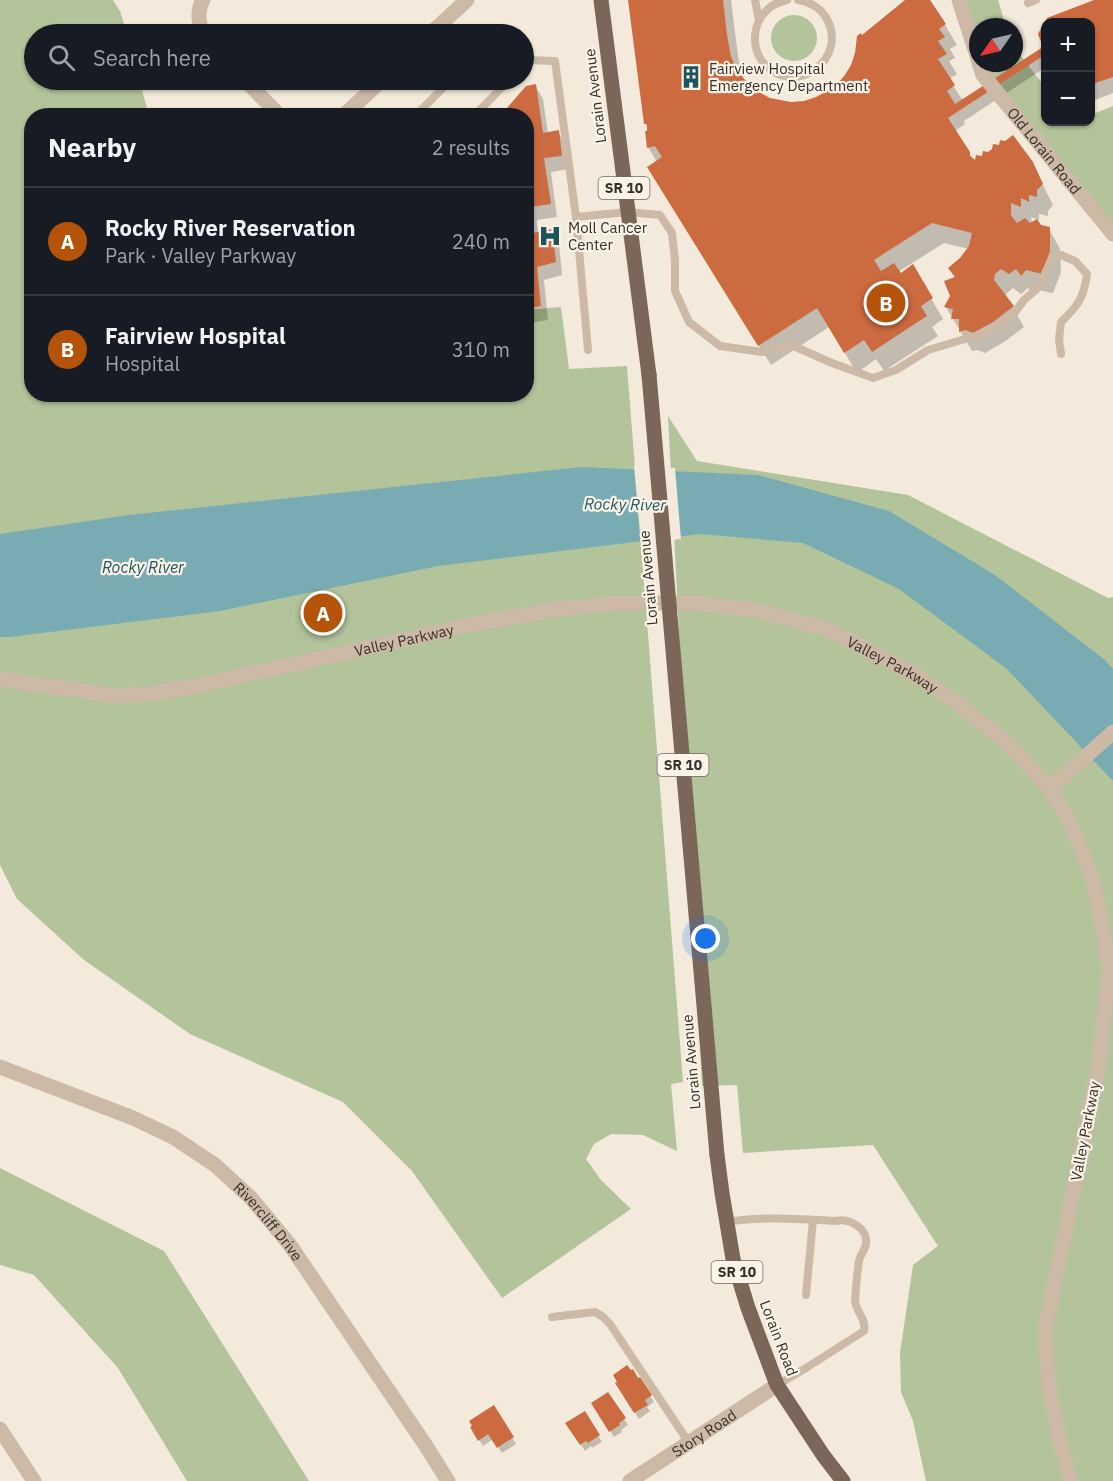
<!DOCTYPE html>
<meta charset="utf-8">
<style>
:root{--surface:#171b24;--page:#242831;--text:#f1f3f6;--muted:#9ea1a6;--line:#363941;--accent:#b45309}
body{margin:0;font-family:"IBM Plex Sans",sans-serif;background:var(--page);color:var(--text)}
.controls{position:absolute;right:18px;top:18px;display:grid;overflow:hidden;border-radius:12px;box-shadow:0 2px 4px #0004}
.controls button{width:54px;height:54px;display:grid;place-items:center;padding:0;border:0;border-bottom:2px solid var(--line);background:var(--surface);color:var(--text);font:30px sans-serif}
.compass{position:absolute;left:969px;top:18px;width:54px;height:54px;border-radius:50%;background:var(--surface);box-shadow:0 2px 4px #0004;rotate:236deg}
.you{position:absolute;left:706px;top:939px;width:21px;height:21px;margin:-15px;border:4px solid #fff;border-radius:50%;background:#1a73e8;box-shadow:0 0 0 9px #1a73e833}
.badge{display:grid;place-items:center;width:39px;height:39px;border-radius:50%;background:var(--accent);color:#fff;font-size:20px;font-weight:700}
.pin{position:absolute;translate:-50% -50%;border:3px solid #fff;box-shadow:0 2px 6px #0006}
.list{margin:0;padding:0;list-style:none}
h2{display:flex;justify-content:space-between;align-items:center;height:78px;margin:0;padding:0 24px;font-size:26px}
h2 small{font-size:20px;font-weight:400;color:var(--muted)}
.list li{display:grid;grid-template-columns:39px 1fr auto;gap:18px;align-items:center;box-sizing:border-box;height:108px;padding:0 24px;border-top:2px solid var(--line)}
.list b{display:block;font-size:22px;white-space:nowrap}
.list p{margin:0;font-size:20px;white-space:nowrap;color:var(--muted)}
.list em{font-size:20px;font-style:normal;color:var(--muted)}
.icon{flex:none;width:33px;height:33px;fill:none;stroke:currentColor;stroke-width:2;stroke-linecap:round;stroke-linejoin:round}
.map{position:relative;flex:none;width:1113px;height:1481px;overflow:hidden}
.search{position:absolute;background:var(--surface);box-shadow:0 2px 4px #0004;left:24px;top:24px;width:510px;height:66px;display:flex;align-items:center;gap:15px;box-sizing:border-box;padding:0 21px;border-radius:33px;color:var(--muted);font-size:22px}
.panel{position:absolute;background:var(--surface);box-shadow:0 2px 4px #0004;left:24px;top:108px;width:510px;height:294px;border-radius:24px}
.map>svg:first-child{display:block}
</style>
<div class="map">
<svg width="1113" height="1481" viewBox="0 0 1113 1481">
<rect width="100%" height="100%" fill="#f3eadc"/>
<g fill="#b3c39a">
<path d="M0 0H113L120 11 127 34H34V80H139L149 115 32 116V394H526L527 310 561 307 569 369 627 366 683 1082 671 1084 677 1151 643 1135 611 1134 594 1144 586 1159 601 1180 631 1209 502 1298 412 1171 343 1102 190 1034 84 960 17 899 0 865Z"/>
<path d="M962 0H998L1006 27H978V58Z"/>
<circle cx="794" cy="38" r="23"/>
<path d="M1014 47 1045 87 1046 122H1090L1091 115 1113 106V230L979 63H1014Z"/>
<path d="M668 416 697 461 908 495 1108 598 1113 597V1481H926L913 1421 901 1392 900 1353 913 1265 938 1246 873 1145 743 1153 737 1085 702 1086Z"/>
<path d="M0 1168 164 1251 309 1481H187L118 1368 34 1275 0 1265Z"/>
</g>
<path fill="#79acb2" d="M582 467 758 475 889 511 995 575 1105 660 1113 669V781L1007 669 899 589 803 543 700 534 438 566 220 611 10 637H0V534L129 515Z"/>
<path fill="#f3eadc" d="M634 466 675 468 681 539 641 544Z"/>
<g fill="#0003">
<path d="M630 0H731L738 56 742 78 756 92 769 99 791 103H804L816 99 838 85 852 65 862 37 907 0H928L945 25 957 45 950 49 955 58 949 61 957 74 949 79 963 101 1042 50 1046 55V67L964 121 965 124 955 131 974 161 1032 163 1053 205 1048 211V216L1039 214V220L1031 217 1032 224 1049 229 1060 249 1061 272 1053 293 1038 290 1033 295 1028 288 1021 294 1013 288 1006 294 1005 297 1013 307 1024 327 1004 342 985 353 978 350 972 351 946 307 951 296 955 278 950 269 969 249 944 243 898 272 900 275 913 267 943 319 932 327 938 336 884 371 876 359 857 373 829 327 771 365 661 188 657 162 648 147 649 129 645 124Z"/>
<path d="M1098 0H1113V93L1090 102V22H1047L1048 19Z"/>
<path d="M535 85 543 99 548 134 558 132 566 145 569 169 551 172 557 217 537 220 538 233 551 231 559 244 562 275 544 280 548 320 529 323 526 319V116Z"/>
<path d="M640 1379 654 1402 647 1407 650 1411 639 1419 617 1384 638 1381Z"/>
<path d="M608 1395 628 1425 621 1430 622 1432 614 1437 593 1404Z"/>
<path d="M493 1407 516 1444 502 1453 493 1439 483 1446 472 1428Z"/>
<path d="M584 1413 602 1442 592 1448 591 1446 585 1451 571 1430Z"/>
</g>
<g fill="#cd6b40">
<path d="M628 0H723L727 35 731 57 736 68 745 80 757 91 770 98 791 102 804 101 816 97 827 91 837 84 845 75 851 65 855 53 857 36 861 33 862 35 905 0H930L946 24 939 29 945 37 938 41 947 54 938 59 955 85 947 91 955 104 1043 47 1038 34 1047 18 1094 0H1113V77L1090 85V22H1046V54L948 118 970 152V156L975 160 976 155 982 156 983 151 988 152 992 149 993 144 999 145 1000 140 1005 141 1013 135 1033 162 1043 184 1037 190V197L1029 195V202L1021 198V207L1011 203V215L1017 223 1025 218 1030 223 1037 219 1041 225 1050 227V251L1042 274 1026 270 1021 276 1016 269 1009 274 1001 269 995 274 994 280 1014 306 993 322 973 333 966 330 959 332V319H951L953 309 944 307 950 296 944 281 955 277 948 268 960 258 969 246 972 233 932 223 874 260 881 271 894 263 901 273 913 264 933 298 921 306 927 316 872 352 864 340 844 353 817 308 758 346 647 167 662 157 655 146 647 148 645 131H647V124H644Z"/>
<path d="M536 84 543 133 559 130 562 156 544 158 551 204 530 207 533 233 552 229 556 262 537 267 541 306 526 309V116H500L526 86Z"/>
<path d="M627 1365 631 1370 633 1369 638 1378 640 1377 652 1395 645 1400 648 1405 634 1413 615 1383 617 1382 613 1375Z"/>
<path d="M608 1392 626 1418 619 1423 620 1425 609 1432 591 1403Z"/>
<path d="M494 1405 514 1437 497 1448 488 1434 478 1441 470 1427 472 1426 469 1421Z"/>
<path d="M585 1411 600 1435 588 1443 586 1441 580 1445 565 1423Z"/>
</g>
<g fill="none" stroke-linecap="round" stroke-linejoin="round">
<g stroke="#ccbaa7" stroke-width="8">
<path d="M755 0 759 20"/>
<path d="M787 0C780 2 772 4 767 10 753 23 751 46 762 61 793 101 852 58 825 16 819 7 808 1 798 0"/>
<path d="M1028 3 1036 0"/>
<path d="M496 34 500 30 504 34"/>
<path d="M524 55 528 60 555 61 576 217 588 350"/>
<path d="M415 116 451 80"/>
<path d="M474 116 509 80"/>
<path d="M576 217 627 212 660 215 672 233 675 261V291L689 322 720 346 762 352 791 345 832 363 873 378 896 370 928 350 982 334 1004 321 1015 312 1024 300 1039 287 1051 260 1061 255 1075 261 1087 274C1084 297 1078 306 1061 322L1059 339 1061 354"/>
<path d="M727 1222C763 1216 799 1219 836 1221 849 1218 868 1228 866 1244 865 1250 860 1255 859 1261 857 1273 856 1288 855 1300 855 1311 867 1319 864 1331L806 1368 777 1385"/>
<path d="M806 1295 813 1220"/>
<path d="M552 1317 595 1312 603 1317 610 1324 689 1443"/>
</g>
<g stroke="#ccbaa7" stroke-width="15">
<path d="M203 0C197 10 198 25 204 34"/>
<path d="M430 34 467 0"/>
<path d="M245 80 280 116"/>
<path d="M343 116 382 80"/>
<path id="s1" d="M0 1067 133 1118 173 1137 215 1165 251 1198 290 1245 426 1446 448 1481"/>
<path d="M0 1429 34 1481"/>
</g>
<g stroke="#ccbaa7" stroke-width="15">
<path d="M959 0 978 59"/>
<path id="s2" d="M979 63 983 75 1113 234"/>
<path id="s3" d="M0 679 118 696 156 693 200 685 483 622 559 609 613 603H700L760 611 827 629 912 673 952 699 1000 737 1022 758 1049 788 1062 808 1077 837 1094 884 1103 930 1109 969 1099 1063 1045 1330 1049 1386 1062 1451 1071 1481"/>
<path d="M1049 788 1073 768 1113 732"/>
<path id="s4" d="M630 1481 777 1385"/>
</g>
<g stroke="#7b6658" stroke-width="15">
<path d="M601 0 649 375"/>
<path d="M717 1155 722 1193 733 1259 748 1308 777 1385 823 1455 843 1481"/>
</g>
<path stroke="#7b6658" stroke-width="15" d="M649 375 717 1155"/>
</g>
<defs>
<g id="building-bare" transform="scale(1.8)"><path d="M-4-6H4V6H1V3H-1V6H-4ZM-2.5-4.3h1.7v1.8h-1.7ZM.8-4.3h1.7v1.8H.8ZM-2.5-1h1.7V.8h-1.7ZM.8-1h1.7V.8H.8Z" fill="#1b545c" stroke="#fbf3e8" stroke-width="2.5" paint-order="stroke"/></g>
<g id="hospital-bare" transform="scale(1.8)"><path d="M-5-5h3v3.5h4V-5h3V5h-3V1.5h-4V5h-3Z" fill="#1b545c" stroke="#fbf3e8" stroke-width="2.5" paint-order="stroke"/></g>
</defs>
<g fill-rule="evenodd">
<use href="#building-bare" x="691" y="77"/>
<use href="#hospital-bare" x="550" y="236"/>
</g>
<g text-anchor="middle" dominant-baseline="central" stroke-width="4.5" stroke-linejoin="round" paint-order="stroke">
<g fill="#fbf3e8" stroke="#726962" stroke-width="1.5">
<rect x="598.5" y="177" width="51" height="22" rx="4.5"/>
<rect x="657.5" y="754" width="51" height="22" rx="4.5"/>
<rect x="711.5" y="1261" width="51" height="22" rx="4.5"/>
</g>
<g font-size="14" font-weight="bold" fill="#382e28">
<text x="624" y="188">SR 10</text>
<text x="683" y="765">SR 10</text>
<text x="737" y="1272">SR 10</text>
</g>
<g font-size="15" fill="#382e28" stroke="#fbf3e8" text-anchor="start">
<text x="709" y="68">Fairview Hospital<tspan x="709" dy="17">Emergency Department</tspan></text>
<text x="568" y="227">Moll Cancer<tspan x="568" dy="17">Center</tspan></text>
</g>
<g font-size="15" fill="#382e28" stroke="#fbf3e8">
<text transform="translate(595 96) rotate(-97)">Lorain Avenue</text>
<text stroke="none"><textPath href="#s2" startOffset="110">Old Lorain Road</textPath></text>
<text transform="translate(648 578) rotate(-95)">Lorain Avenue</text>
<text stroke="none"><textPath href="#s3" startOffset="411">Valley Parkway</textPath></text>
<text stroke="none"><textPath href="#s3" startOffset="915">Valley Parkway</textPath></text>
<text transform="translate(691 1062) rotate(-95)">Lorain Avenue</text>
<text transform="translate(1085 1131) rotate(-79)">Valley Parkway</text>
<text stroke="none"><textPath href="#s1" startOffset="315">Rivercliff Drive</textPath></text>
<text transform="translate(779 1338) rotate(69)">Lorain Road</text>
<text stroke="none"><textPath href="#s4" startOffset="88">Story Road</textPath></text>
</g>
<g font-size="16" font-style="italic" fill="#1b545c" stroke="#fbf3e8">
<text transform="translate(625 504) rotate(1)">Rocky River</text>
<text x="143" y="567">Rocky River</text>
</g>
</g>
</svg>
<div class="controls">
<button>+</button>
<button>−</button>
</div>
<svg class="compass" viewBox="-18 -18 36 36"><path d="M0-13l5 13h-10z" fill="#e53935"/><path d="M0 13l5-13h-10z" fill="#9ea1a6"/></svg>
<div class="you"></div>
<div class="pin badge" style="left:323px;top:613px">A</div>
<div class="pin badge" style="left:886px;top:303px">B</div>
<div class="search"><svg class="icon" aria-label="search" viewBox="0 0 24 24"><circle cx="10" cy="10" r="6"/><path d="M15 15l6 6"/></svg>Search here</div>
<section class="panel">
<h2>Nearby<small>2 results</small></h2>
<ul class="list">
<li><span class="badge">A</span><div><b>Rocky River Reservation</b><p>Park · Valley Parkway</p></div><em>240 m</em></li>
<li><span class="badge">B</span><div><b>Fairview Hospital</b><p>Hospital</p></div><em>310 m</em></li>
</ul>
</section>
</div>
